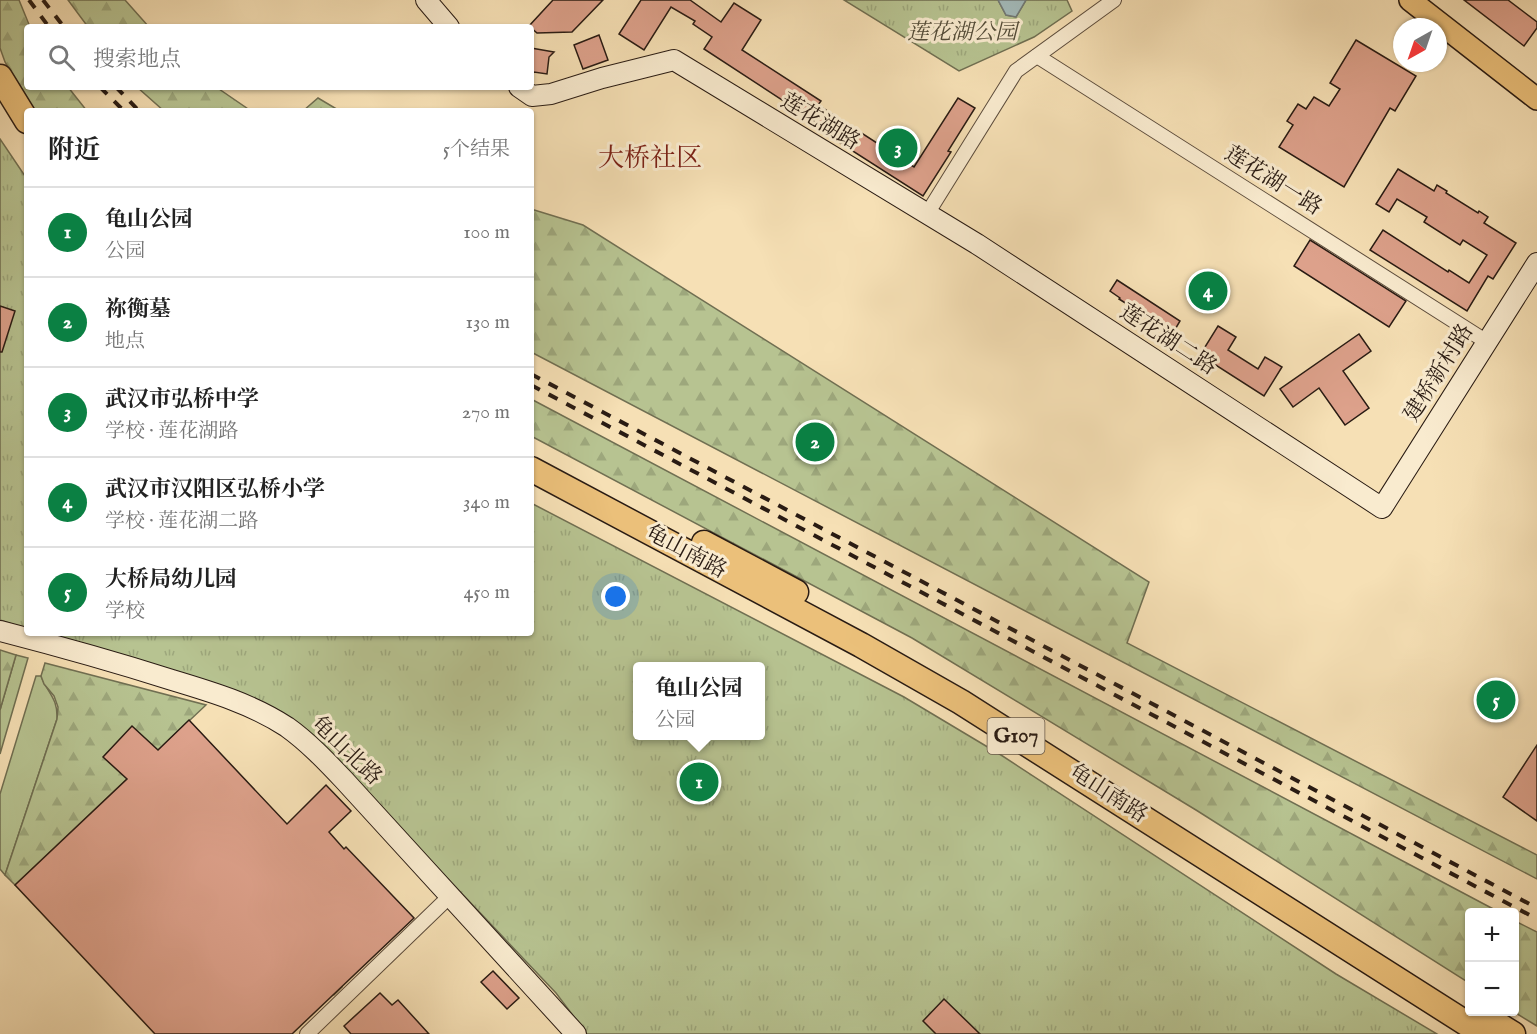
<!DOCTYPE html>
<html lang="zh">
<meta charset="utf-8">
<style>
:root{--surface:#fff;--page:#f2f2f2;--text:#222;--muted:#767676;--line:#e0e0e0;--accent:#0b8043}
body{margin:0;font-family:"IM FELL English","Noto Serif SC",serif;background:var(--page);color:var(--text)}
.controls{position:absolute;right:18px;bottom:18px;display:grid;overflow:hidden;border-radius:6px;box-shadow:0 2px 4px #0004}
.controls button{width:54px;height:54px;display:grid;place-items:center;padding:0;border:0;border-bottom:2px solid var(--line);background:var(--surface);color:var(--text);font:30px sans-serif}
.compass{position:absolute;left:1393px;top:18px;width:54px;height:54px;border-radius:50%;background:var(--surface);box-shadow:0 2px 4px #0004;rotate:220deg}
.you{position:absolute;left:616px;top:597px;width:21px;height:21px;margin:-15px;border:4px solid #fff;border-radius:50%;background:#1a73e8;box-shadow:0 0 0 9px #1a73e833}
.badge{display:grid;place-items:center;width:39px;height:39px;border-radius:50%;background:var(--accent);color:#fff;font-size:20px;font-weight:700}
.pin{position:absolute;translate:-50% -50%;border:3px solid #fff;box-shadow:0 2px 6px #0006}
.popup{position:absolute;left:633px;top:662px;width:132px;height:78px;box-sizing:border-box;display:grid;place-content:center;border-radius:6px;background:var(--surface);filter:drop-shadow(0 2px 4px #0005);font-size:20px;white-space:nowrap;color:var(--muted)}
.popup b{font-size:22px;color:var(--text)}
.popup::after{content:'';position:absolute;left:50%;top:100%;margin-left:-12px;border:12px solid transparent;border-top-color:var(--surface)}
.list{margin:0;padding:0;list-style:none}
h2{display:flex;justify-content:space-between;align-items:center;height:78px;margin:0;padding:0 24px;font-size:26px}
h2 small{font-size:20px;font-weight:400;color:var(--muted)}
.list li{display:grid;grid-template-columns:39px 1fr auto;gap:18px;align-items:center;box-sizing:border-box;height:90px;padding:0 24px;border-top:2px solid var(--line)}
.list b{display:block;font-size:22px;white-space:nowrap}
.list p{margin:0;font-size:20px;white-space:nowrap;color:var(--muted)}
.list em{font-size:20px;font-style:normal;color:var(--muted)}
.icon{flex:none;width:33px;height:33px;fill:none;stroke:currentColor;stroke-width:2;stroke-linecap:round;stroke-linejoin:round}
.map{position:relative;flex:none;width:1537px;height:1034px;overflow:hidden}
.search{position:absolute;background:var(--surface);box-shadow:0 2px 4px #0004;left:24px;top:24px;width:510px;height:66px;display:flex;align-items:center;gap:15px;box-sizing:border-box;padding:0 21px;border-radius:6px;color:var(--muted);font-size:22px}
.panel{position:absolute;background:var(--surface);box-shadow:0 2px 4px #0004;left:24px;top:108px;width:510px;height:528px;border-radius:6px}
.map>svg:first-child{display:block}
</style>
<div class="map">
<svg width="1537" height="1034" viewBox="0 0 1537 1034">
<defs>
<pattern id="forest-firs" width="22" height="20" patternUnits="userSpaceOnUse" patternTransform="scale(1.5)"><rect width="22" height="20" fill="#b7c391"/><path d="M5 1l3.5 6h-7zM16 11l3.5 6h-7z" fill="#9da77c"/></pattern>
<pattern id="park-tufts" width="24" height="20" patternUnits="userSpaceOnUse" patternTransform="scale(1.5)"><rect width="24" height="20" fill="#b7c391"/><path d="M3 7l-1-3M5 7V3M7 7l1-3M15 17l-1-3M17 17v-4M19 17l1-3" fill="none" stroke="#9da77c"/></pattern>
</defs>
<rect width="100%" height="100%" fill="#f6e0b5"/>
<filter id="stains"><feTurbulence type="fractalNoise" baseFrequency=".00333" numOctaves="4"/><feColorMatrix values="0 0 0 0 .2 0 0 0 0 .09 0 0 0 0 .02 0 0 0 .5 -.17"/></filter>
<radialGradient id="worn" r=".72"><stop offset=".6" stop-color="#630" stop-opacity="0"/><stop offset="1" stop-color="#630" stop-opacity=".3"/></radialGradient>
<g fill="#b7c391" stroke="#706f52" stroke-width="1.5">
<path d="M16 655 28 658 0 754V710Z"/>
<path d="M36 676H41C48 694 58 698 57 719L5 875 0 869V794Z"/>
</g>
<g fill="url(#forest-firs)" stroke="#706f52" stroke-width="1.5">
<path d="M0 0H19L30 27H27V87H68L87 111H35L5 62 0 48Z"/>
<path d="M68 0H125L149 27H88Z"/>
<path d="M137 87H216L251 111H164Z"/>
<path d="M318 98 340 111H303Z"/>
<path d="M531 209 583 225 1149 582 1127 643 1537 855V879L531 352Z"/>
<path d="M531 399 1499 912H1470L1469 983 1196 810 912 638 531 436Z"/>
<path d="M0 650 16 655 0 710Z"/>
<path d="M45 663 206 705 137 770 342 987 334 995 129 777 15 885 5 875 57 719 58 707 54 696 44 684 41 676Z"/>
<path d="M1515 921 1537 932V1026L1514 1012Z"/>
</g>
<g fill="url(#park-tufts)" stroke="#706f52" stroke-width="1.5" fill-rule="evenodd">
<path d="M844 0H998L1006 15 1016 17 1026 0H1067L1072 11 1034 37 959 71Z"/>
<path d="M0 139 27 179V629L0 620Z"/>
<path d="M531 503 904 697 1001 755 1336 974 1437 1034H587L556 993 322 746C301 727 280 711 254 698L39 633H531ZM638 666H760V736H638Z"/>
</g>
<path fill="#a3baba" stroke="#727a77" stroke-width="1.5" d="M998 0H1026L1016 17 1006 15Z"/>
<g fill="#dda18b" stroke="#291b13" stroke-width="1.5">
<path d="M553 0H603L572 32 537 33 529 26Z"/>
<path d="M641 0H690L721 22 734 3 761 20 742 50 821 101 818 105 914 167 958 98 975 108 948 151 951 152 923 196 823 132 825 128 704 49 712 37 693 24 695 21 671 7 644 50 619 34Z"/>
<path d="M1464 0H1508L1537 22V28L1524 46Z"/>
<path d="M599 35 608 60 583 69 574 45Z"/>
<path d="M1356 40 1416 76 1395 111 1390 108 1344 187 1279 147 1293 125 1287 121 1298 104 1306 109 1314 97 1329 106 1340 89 1330 83Z"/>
<path d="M531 48 554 52 549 57 547 74 534 72 531 76Z"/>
<path d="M1398 169 1434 191 1437 185 1447 191 1446 193 1478 213 1479 211 1488 217 1484 223 1516 243 1493 279 1488 276 1467 311 1370 250 1383 230 1448 272 1449 270 1469 283 1487 255 1463 240 1460 245 1424 222 1427 217 1397 199 1389 212 1376 204Z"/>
<path d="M1310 240 1406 301 1389 327 1294 266Z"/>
<path d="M1117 280 1180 321 1173 333 1119 299 1120 298 1110 291Z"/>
<path d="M0 306 15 311 2 352H0Z"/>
<path d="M1218 326 1236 337 1228 350 1258 369 1265 357 1282 367 1264 396 1200 355Z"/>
<path d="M1359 334 1371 351 1343 371 1369 408 1345 425 1319 388 1293 407 1280 389Z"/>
<path d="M189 720 287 824 326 785 351 811 329 832 344 849 346 847 414 918 292 1034H155L15 885 127 779 103 757 132 726 158 750Z"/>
<path d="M1537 745V821L1503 797Z"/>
<path d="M493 971 519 998 507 1009 481 982Z"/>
<path d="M380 993 392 1005 398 1000 429 1034H351L344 1026Z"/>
<path d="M944 999 980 1034H936L923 1021Z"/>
</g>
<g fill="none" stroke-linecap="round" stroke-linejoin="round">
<g stroke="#5c4c3c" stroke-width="16">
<g id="street">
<path d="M1037 56 1487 342"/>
<path d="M927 214 1016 71 1114 0"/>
<path d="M307 1034 451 895"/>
</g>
</g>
<g stroke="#291b13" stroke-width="22">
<g id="secondary">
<path d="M426 0 449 27"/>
<path d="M519 87 532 96 551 94 602 78 674 60 977 244 1382 508 1537 263"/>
<path d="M0 631C58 646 115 662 172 680 212 692 252 704 287 727 308 742 326 761 344 780L576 1034"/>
</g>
</g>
<g stroke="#291b13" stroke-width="24">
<path id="primary" d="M1410 0 1537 99"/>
</g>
<g stroke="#291b13" stroke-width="27">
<g id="highway">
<path d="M0 77 27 121"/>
<path d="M531 469 861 645 961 702 1483 1034"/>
<path d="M704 543 796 592"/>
<path d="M1478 1012 1513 1034"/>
</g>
</g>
<use href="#street" stroke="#f9ebcf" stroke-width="14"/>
<use href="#secondary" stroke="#f9ebcf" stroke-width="20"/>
<use href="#primary" stroke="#ebc07a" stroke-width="21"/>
<use href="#highway" stroke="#ebc07a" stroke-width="24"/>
<g stroke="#291b13" stroke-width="4" stroke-dasharray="10 10" stroke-linecap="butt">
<path d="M29 0 49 27"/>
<path d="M43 0 64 27"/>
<path d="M100 87 124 111"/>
<path d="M116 87 139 111"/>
<path d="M531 374 1537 908"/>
<path d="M531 385 1537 919"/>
</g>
</g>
<g text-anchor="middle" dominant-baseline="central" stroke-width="6" stroke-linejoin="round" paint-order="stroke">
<rect fill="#f9ebcf" stroke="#67594b" stroke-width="1.5" x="987.5" y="718" width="57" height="36" rx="4.5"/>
<g font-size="21" font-weight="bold" fill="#291b13">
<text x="1016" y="736">G107</text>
</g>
<g font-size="22" font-style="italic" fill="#544d39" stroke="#f9ebcf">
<text x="962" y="33">莲花湖公园</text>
</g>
<g font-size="22" fill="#291b13" stroke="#f9ebcf">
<text transform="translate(820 122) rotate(31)">莲花湖路</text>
<text transform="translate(1273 181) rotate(32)">莲花湖一路</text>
<text transform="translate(1168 340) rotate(33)">莲花湖二路</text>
<text transform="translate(1439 373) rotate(-58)">建桥新村路</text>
<text transform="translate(686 552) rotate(28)">龟山南路</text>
<text transform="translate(346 751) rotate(44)">龟山北路</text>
<text transform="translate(1108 794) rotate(33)">龟山南路</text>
</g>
<g font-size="26" fill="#7a1f14" stroke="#f9ebcf">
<text x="650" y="158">大桥社区</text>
</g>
</g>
<rect width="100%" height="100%" filter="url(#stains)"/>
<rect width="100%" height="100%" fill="url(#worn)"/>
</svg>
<div class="controls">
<button>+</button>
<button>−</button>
</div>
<svg class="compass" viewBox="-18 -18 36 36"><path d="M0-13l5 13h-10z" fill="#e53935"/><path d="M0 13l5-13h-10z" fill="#767676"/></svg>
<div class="you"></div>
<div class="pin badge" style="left:699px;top:782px">1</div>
<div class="popup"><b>龟山公园</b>公园</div>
<div class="pin badge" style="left:815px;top:442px">2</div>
<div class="pin badge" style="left:898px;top:148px">3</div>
<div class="pin badge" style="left:1208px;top:291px">4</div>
<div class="pin badge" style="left:1496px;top:700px">5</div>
<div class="search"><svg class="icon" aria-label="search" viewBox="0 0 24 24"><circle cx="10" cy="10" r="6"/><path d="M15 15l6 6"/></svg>搜索地点</div>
<section class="panel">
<h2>附近<small>5个结果</small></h2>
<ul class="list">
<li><span class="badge">1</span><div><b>龟山公园</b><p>公园</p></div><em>100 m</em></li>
<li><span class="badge">2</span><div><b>祢衡墓</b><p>地点</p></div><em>130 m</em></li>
<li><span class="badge">3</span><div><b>武汉市弘桥中学</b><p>学校 · 莲花湖路</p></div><em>270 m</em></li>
<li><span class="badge">4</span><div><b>武汉市汉阳区弘桥小学</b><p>学校 · 莲花湖二路</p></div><em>340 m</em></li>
<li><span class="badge">5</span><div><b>大桥局幼儿园</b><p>学校</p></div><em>450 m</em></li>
</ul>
</section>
</div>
